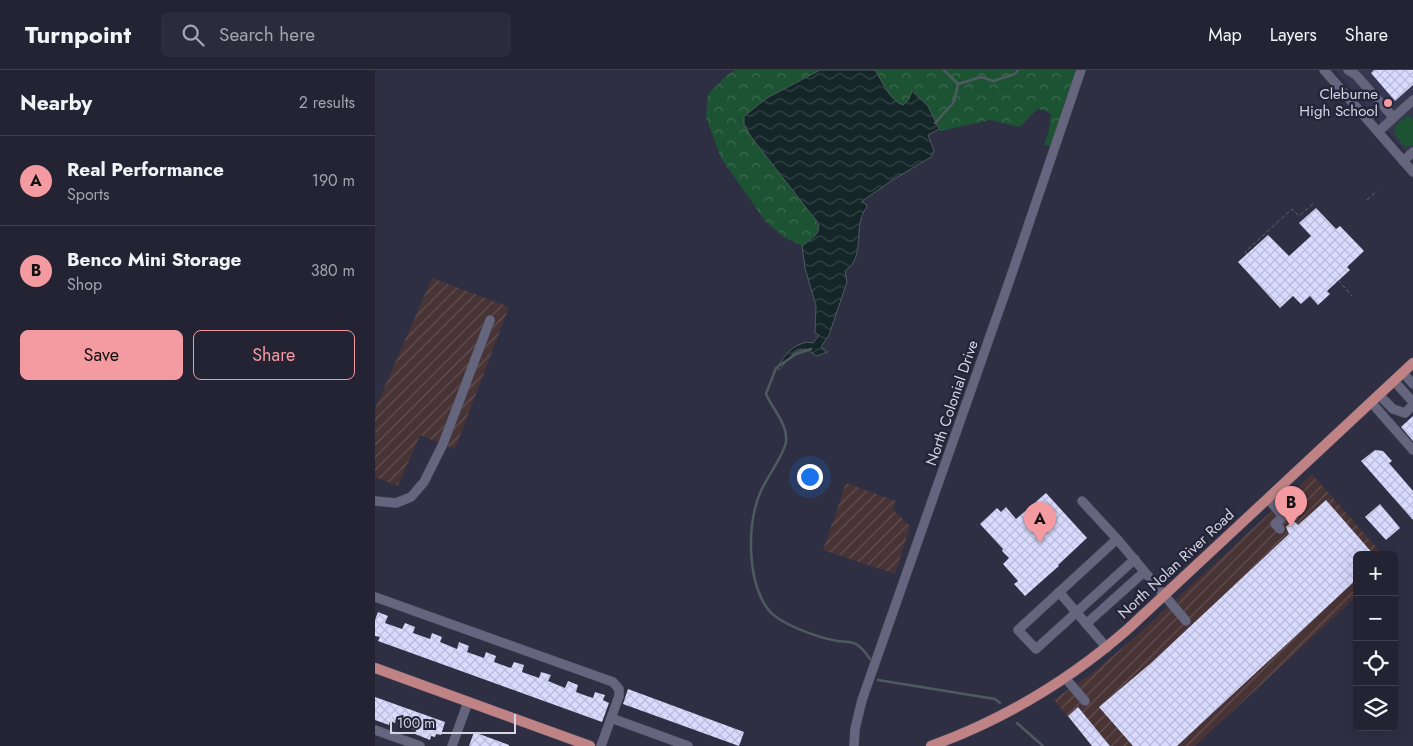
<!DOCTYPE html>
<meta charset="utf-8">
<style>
:root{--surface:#232333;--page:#2b2b3b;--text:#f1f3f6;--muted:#a3a4ac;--line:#40404e;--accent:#f49aa1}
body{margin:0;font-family:Jost,sans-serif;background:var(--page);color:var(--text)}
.controls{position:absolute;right:15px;bottom:15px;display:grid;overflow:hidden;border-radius:8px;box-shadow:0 5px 20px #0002}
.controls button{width:45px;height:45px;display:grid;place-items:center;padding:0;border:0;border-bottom:1px solid var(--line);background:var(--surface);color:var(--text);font:25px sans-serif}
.scale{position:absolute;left:15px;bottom:12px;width:126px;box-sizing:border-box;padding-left:5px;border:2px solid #d4d5e3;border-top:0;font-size:14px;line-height:18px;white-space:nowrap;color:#d4d5e3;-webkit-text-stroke:4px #25253a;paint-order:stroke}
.you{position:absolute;left:434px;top:406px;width:18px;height:18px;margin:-12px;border:4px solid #fff;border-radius:50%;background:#1a73e8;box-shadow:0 0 0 8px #1a73e833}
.badge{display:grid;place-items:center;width:32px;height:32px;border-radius:50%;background:var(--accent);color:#111;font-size:16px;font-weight:700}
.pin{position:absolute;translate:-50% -41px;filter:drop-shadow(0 1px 2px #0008)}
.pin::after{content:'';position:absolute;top:26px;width:18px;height:15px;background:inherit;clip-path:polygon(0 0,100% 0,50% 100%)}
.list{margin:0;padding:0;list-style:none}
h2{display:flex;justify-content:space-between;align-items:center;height:65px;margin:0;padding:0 20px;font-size:21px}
h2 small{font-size:16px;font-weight:400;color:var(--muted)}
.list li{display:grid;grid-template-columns:32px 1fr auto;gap:15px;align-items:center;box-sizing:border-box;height:90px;padding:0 20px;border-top:1px solid var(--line)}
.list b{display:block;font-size:19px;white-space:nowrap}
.list p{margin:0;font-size:16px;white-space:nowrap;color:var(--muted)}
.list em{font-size:16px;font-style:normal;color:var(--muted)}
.actions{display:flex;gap:10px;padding:15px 20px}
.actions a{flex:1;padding:11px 0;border:1px solid var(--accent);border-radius:8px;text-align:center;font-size:18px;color:var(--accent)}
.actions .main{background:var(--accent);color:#111}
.icon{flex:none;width:28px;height:28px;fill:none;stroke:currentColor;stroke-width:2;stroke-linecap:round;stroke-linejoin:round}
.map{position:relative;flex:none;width:1038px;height:676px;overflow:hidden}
header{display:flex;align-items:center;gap:30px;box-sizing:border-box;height:70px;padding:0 25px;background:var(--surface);border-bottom:1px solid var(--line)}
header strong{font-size:24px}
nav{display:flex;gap:28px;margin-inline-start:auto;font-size:18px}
.search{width:350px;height:45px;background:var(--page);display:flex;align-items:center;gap:12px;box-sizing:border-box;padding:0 18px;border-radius:8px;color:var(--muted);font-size:19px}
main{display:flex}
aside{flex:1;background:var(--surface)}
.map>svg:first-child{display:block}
</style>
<header>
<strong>Turnpoint</strong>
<div class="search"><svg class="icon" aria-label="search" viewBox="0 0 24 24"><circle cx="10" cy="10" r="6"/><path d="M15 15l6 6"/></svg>Search here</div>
<nav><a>Map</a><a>Layers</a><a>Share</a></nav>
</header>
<main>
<aside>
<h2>Nearby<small>2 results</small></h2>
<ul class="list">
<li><span class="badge">A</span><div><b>Real Performance</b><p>Sports</p></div><em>190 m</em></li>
<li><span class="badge">B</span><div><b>Benco Mini Storage</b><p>Shop</p></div><em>380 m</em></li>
</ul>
<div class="actions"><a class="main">Save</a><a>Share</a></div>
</aside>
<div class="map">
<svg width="1038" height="676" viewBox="0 0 1038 676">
<defs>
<pattern id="industrial-furrows" width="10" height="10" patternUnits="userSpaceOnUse" patternTransform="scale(1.25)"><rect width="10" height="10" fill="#483335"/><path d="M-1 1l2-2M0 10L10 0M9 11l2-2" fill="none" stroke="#625052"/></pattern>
<pattern id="forest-crowns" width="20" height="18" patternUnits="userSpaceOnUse" patternTransform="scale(1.25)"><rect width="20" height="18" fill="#1c5333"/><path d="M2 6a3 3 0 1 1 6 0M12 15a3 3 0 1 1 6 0" fill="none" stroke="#3c6b50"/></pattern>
<pattern id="water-waves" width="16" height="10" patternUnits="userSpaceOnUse" patternTransform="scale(1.25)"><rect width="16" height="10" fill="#142628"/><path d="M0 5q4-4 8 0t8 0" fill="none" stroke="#354547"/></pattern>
<pattern id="building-cross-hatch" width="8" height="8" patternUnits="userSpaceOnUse" patternTransform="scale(1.25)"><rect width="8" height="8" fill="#d8dafe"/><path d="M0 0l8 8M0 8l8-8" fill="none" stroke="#babbd9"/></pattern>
</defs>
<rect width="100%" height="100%" fill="#2f2f44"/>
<g fill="url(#industrial-furrows)">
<path d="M57 208 134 237 80 379 45 365 23 416 0 407V339Z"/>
<path d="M937 404 1008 485H982V526L820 676H717L679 630 720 601 760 567Z"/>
<path d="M471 413 521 431 518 440 535 456 520 504 448 480Z"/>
</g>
<path fill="#363651" d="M960 0H1038V90L1027 77Z"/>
<path fill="#1c5333" d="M1033 45 1038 50V76L1030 77 1019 63 1021 55Z"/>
<g fill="url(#forest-crowns)">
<path d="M360 0H445L392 28 377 68 436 144C451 159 442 165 427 176L409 167 390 151 346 88 331 47 333 24 351 6Z"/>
<path d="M500 0H701L675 76 669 75 673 64 676 45 672 41 662 39 645 57 615 50 565 61 553 36 537 21 534 29 528 35C514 29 508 12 500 0Z"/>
</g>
<path fill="url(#water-waves)" stroke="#4e5a60" d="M445 0H500C508 12 514 30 528 35L534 29 537 21 553 36 564 59 553 65 559 81 556 87 516 111 486 132 491 134 492 137C479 153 488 176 478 193 477 196 472 199 470 201L472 212 454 265 446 277 453 282 441 286 432 279C418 279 413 290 405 299H402C407 286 423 269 438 273L444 265 440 263 441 236 430 198 427 176C442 165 451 159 436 144L377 68 369 55V46L392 28Z"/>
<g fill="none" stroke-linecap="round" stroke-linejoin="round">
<g stroke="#4e5a60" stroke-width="2.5">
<path d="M569 0 583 14 606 7 618 11 640 4 643 0"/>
<path d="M560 53 579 32 583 14"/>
<path d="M436 279 421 284 401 298 391 324C398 340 413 354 411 372 408 387 391 408 385 423 372 455 372 509 392 538 403 554 444 568 463 571 471 572 479 571 485 577 489 580 492 585 495 589"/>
<path d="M503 610 620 629 625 633"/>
<path d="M642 653 668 676"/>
</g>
</g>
<g fill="url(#building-cross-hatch)">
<path d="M999 0H1038V15L1020 31 996 3Z"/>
<path d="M941 138 961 159 965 156 989 181 972 197 975 200 952 221 955 224 943 235 935 226 926 234 918 226 905 238 863 192 893 165 914 186 936 166 924 153Z"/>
<path d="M1038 346V371L1026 357Z"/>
<path d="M1000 380 1008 381 1017 391 1014 393 1038 421V450L986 391Z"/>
<path d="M671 423 712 468 683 495 684 496 677 502 650 526 639 514 643 511 628 494 634 488 627 481 628 479 605 454 622 438 626 442 631 437 641 449Z"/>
<path d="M951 430 999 485H982V509L802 676H758L724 637 776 593 914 464 911 457 916 452H920L923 455Z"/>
<path d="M1005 434 1025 458 1011 470 990 447Z"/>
<path d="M3 542 13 546 10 553 27 559 30 553 40 557 38 563 55 569 57 563 67 567 65 572 82 579 84 572 94 576 92 582 109 588 111 582 121 586 119 592 136 598 139 592 149 595 147 602 164 608 166 602 176 605 173 611 190 618 193 611 203 615 201 622 209 625 218 628 220 622 230 625 228 630 234 633 227 652 3 571 5 567 0 566V550Z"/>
<path d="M253 619 369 662 364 676 248 634Z"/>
<path d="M0 627 70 652 66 665 61 664 60 667 56 666 55 670 40 664 41 660 37 659 38 655 21 649 20 653 15 651 14 655 0 650Z"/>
<path d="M703 637 735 676H717L693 646Z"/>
<path d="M99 662 134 675V676H94Z"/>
</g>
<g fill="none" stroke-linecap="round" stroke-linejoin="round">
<g stroke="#4c4c5e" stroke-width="10">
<g id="minor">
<path d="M949 0 1038 102"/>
<path d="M973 0 981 5 1018 47"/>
<path d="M1003 62 1038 30"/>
<path d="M1028 91 1038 82"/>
<path d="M1028 303 1038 314"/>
<path d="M1019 311 1038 332"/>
<path d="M1004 325 1018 339 1030 343 1038 335"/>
<path d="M996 332 1038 380"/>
<path d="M893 429 908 446"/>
<path d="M0 431 21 433 36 427 49 412 68 374 115 250"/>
<path d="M707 431 742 469"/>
<path d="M905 459 900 454 913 442 919 446"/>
<path d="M760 489 661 579 643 560 742 469 811 551"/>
<path d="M684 522 732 578"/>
<path d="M0 527 238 612 244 619V626L226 676"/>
<path d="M711 554 769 502"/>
<path d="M691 609 710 631"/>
<path d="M236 648 313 676"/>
<path d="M0 660 45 676"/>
<path d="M77 676 93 632"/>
<path d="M479 676 480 659 487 630 634 212 706 0"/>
</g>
</g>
<g stroke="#4c4c5e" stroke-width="11">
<g id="major">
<path d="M0 598 215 676"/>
<path d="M556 676C630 649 695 610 754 558L1038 293"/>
</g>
</g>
<g stroke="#636376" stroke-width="1" stroke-dasharray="4 2.5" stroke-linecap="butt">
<path d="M992 130 1002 121"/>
<path d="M872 184 870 182 917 139 924 146 939 133"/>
<path d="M963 210 977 226"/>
</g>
<use href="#minor" stroke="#65667e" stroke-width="9"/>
<use href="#major" stroke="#c08385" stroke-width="10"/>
</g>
<circle fill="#f49aa1" stroke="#25253a" stroke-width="2" cx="1013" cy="33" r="5"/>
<g text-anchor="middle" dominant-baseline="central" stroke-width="5" stroke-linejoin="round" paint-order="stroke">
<g font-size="15" fill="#d4d5e3" stroke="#25253a" text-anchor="end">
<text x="1003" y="24">Cleburne<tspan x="1003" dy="17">High School</tspan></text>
</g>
<g font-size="15" fill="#d4d5e3" stroke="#25253a">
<text transform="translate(577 333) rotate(-71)">North Colonial Drive</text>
<text transform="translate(801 494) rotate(-43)">North Nolan River Road</text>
</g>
</g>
</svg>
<div class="controls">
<button>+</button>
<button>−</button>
<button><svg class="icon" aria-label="locate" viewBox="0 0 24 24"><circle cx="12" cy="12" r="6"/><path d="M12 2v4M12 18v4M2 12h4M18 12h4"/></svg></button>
<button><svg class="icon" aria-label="layers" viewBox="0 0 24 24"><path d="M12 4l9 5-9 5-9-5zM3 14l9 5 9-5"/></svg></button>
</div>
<div class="scale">100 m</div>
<div class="you"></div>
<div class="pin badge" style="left:665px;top:473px">A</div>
<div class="pin badge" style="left:916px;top:457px">B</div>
</div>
</main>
